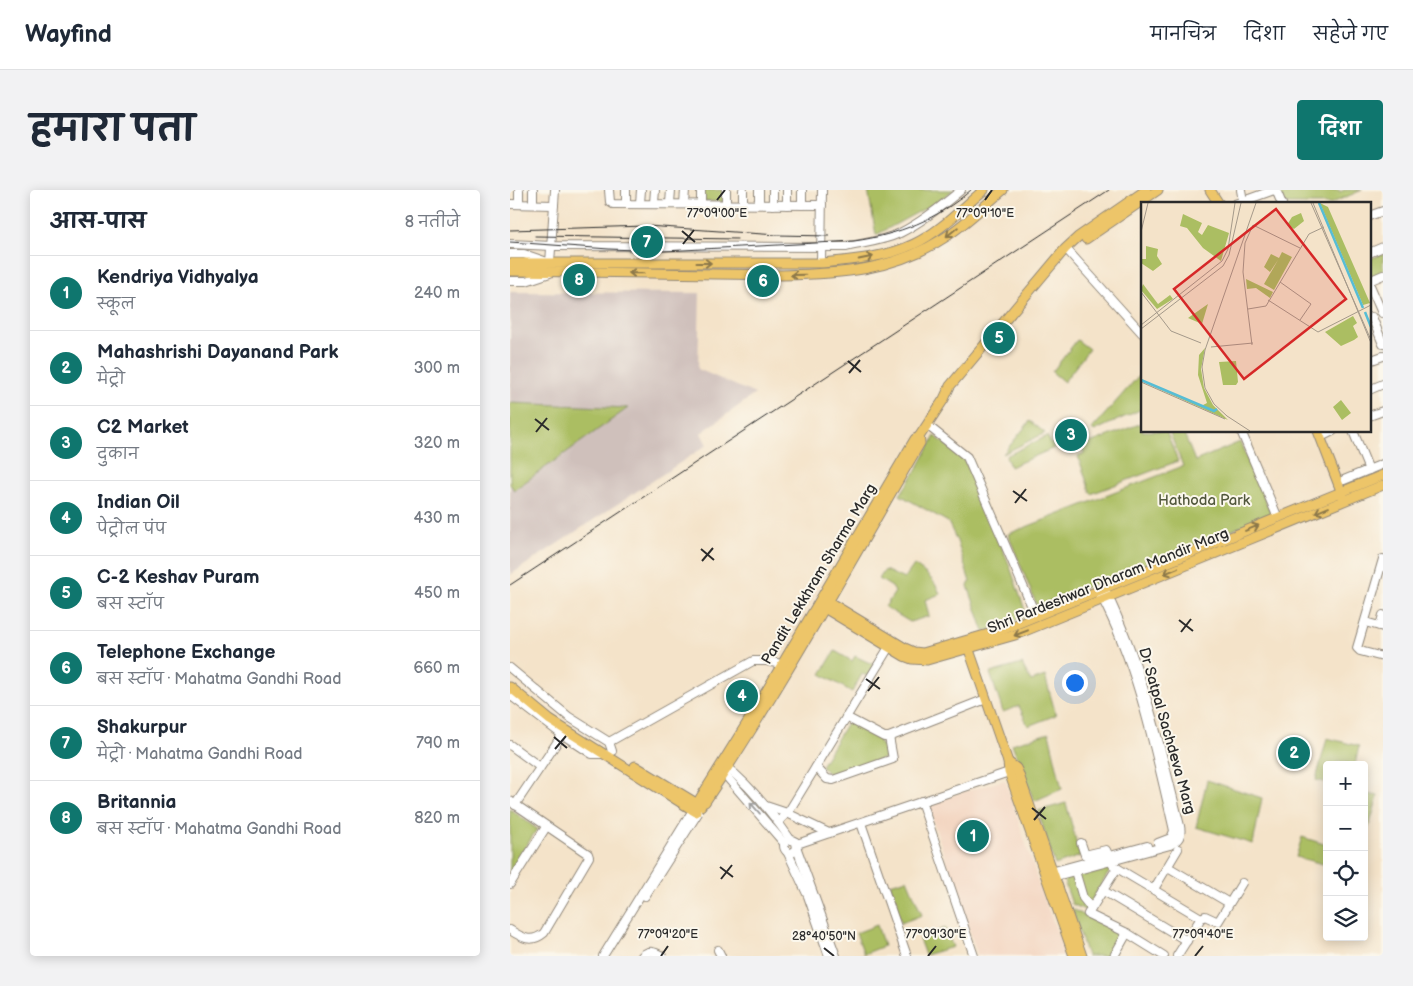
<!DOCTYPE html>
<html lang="hi">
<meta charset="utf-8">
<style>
:root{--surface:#fff;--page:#f2f2f3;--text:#1f2937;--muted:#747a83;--line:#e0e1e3;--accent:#0f766e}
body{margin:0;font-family:"Balsamiq Sans","Playpen Sans Deva",sans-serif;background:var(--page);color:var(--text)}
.controls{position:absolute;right:15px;bottom:15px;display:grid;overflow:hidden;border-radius:5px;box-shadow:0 2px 12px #0003}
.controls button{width:45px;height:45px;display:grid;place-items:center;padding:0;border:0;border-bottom:1px solid var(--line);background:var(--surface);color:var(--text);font:25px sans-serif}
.you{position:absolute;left:564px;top:492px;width:18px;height:18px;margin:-12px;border:4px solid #fff;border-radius:50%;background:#1a73e8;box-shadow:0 0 0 8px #1a73e833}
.badge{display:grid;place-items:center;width:32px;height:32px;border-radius:50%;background:var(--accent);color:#fff;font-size:16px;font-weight:700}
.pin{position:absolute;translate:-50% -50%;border:2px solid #fff;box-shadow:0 1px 5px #0006}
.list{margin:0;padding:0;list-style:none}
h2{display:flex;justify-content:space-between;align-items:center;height:65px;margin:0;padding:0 20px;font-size:21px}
h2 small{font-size:16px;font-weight:400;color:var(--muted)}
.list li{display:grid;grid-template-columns:32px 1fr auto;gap:15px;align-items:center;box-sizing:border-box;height:75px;padding:0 20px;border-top:1px solid var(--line)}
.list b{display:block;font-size:19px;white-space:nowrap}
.list p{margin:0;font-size:16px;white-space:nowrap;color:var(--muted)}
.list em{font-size:16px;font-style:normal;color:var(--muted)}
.icon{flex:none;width:28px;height:28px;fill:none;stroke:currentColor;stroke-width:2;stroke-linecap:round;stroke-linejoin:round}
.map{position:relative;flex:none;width:873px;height:766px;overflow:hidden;border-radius:5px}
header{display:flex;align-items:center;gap:30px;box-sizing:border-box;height:70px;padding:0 25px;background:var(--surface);border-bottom:1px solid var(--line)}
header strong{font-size:24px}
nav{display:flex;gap:28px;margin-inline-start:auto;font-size:18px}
.intro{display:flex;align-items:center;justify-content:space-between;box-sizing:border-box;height:120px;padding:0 30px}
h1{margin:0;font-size:35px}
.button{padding:12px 22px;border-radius:5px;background:var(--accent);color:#fff;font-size:18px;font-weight:700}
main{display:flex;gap:30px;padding:0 30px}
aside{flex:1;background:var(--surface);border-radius:5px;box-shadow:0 2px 12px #0003}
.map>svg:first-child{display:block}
</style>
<header>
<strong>Wayfind</strong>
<nav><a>मानचित्र</a><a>दिशा</a><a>सहेजे गए</a></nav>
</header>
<div class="intro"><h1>हमारा पता</h1><a class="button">दिशा</a></div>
<main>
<aside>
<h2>आस-पास<small>8 नतीजे</small></h2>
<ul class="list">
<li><span class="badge">1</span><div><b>Kendriya Vidhyalya</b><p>स्कूल</p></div><em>240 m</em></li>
<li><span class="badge">2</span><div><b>Mahashrishi Dayanand Park</b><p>मेट्रो</p></div><em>300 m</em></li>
<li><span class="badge">3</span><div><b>C2 Market</b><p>दुकान</p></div><em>320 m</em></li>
<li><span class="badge">4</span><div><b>Indian Oil</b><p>पेट्रोल पंप</p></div><em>430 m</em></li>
<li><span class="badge">5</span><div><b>C-2 Keshav Puram</b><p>बस स्टॉप</p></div><em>450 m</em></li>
<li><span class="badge">6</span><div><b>Telephone Exchange</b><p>बस स्टॉप · Mahatma Gandhi Road</p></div><em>660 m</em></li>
<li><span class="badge">7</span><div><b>Shakurpur</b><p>मेट्रो · Mahatma Gandhi Road</p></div><em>790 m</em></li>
<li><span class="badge">8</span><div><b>Britannia</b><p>बस स्टॉप · Mahatma Gandhi Road</p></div><em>820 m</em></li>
</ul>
</aside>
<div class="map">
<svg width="873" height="766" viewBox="0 0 873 766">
<rect width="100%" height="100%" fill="#fbf7ec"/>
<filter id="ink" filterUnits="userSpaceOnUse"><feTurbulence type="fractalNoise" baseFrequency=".02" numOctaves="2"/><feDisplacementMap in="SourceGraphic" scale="10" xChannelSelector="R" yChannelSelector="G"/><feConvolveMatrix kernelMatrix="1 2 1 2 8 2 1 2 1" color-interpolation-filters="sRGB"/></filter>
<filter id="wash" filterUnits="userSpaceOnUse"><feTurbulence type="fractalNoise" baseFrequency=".0096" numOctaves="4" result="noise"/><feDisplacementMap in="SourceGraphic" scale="20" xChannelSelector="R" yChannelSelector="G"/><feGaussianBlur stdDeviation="1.12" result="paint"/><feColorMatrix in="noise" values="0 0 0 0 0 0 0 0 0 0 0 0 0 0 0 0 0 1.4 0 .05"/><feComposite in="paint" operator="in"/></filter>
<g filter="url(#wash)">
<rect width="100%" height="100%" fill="#f4e3c9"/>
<path fill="#f3d4bf" d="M495 590 530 698 556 766H468L417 613Z"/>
<path fill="#cfc0bb" d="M0 102 190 103 188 179 245 204 191 243 197 255 0 385Z"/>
<g fill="#abbe62" stroke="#6b7446">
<path d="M192 0H214V12L192 11Z"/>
<path d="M358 0H444L425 13 366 45Z"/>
<path d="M771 0H829L830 2 834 0H852L820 14H774L769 1Z"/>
<path d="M873 64V83L859 89V69Z"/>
<path d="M567 150 579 159 554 192 542 182Z"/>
<path d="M632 182V219L584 241 582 239Z"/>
<path d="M0 213 118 218 4 300 0 294Z"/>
<path d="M520 231 535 243 493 264Z"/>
<path d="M632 233V241H656L668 271 581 304 568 266 574 263 572 256Z"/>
<path d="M659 241H673L685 271 730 252 761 323 713 344 527 416 498 344 673 276Z"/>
<path d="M425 246 454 268 499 374 517 426 474 442 458 396 460 392 447 351 438 332 390 305 407 279Z"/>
<path d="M537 246 544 258 500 277 496 266Z"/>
<path d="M404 375C416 383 425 390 430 404L415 410 419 426 400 432 375 417 385 402 382 397 369 389 375 380 394 389Z"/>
<path d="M325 461 342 471 345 466 364 475 358 486 352 484 342 502 311 484Z"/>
<path d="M512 474 521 491 535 486 546 525 518 536 509 516 493 522 480 483Z"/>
<path d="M338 531 369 549 370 555H377L380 566 322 587 311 576Z"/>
<path d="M539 543 552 599 524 611 502 554Z"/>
<path d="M817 548 849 556 845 575 828 571 827 575H817V593L806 590Z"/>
<path d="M697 590 752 608 743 654 686 637Z"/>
<path d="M854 603 868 606 859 637 854 636Z"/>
<path d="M556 613 570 666 545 675 528 621Z"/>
<path d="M0 619 27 639 0 682Z"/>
<path d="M792 647 817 655V675L786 667Z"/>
<path d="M605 673 575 720 562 714 553 688Z"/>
<path d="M397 689 412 725 391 733 380 694Z"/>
<path d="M562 719 613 745 601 766H577Z"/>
<path d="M367 735 374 756 354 764 346 743Z"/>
<path d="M435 738 443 757 415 765 409 749Z"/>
</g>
</g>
<g filter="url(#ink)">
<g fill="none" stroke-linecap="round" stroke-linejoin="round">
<g stroke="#90877a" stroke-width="10">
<g id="minor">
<path d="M99 0 100 12 103 14 312 15"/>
<path d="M249 0V14"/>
<path d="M263 0V15"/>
<path d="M731 0 733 11"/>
<path d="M766 0 772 14"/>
<path d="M116 13V0"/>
<path d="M130 13 131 0"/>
<path d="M144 13 145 0"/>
<path d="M160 13 161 0"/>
<path d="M0 14 44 15"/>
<path d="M9 14V0"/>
<path d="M23 14V0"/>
<path d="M174 14 175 0"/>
<path d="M191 14V0"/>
<path d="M216 14V0"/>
<path d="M233 14V0"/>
<path d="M725 14 764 0"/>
<path d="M277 15V0"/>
<path d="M292 15V0"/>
<path d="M859 26 873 21"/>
<path d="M0 54 42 56 336 57C354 53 373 51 390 43 412 32 432 16 451 0"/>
<path d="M559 62 632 143"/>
<path d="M859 63 873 57"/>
<path d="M0 64H14L40 73 45 0"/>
<path d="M311 73 312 0"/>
<path d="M0 91H16L40 83"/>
<path d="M859 91 873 85"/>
<path d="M859 93 872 123"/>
<path d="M862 127 873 154"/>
<path d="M859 171 873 166"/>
<path d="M859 200 873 194"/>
<path d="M859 226 873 221"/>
<path d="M417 235 457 267 526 426"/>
<path d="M731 241 768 328"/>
<path d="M843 241 859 280"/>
<path d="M815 245 823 241"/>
<path d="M834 290 873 274"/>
<path d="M873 369 847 458 850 461 873 467"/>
<path d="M591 406C628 476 645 559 663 636L664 641 661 648 648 653"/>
<path d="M855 432 873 437"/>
<path d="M870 436 873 425"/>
<path d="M0 478 59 527 99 552 102 561"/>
<path d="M0 505 50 543 82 564H95"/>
<path d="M336 527 374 547H379L476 509"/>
<path d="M99 552 243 471H257L271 474"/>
<path d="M0 555 30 577"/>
<path d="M214 575C240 595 262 623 280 649"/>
<path d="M306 577 317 589 323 590 383 569 379 547"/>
<path d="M210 579 274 653"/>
<path d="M0 611 78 664 79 667 34 743C21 754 11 747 0 740"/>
<path d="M411 611 464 766"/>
<path d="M5 615 52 545"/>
<path d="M256 616 277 623 319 643"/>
<path d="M268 632 279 621 379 457"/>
<path d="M351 633 397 766"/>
<path d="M571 653 575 665 596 660 603 675 607 678 578 724 617 743 654 766"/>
<path d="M287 654 499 582"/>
<path d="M287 659 282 663C277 663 274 660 274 655L278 650H282L286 652 287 659 326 766"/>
<path d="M278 663 298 706 319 766"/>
<path d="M658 677 719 713"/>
<path d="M607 678 691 728"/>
<path d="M565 681 573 708 581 718"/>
<path d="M537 683 637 656"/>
<path d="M539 688 660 655C669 650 672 646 670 636 650 556 632 476 596 402"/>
<path d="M0 694 36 637"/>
<path d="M644 699 668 659"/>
<path d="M592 700 677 751"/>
<path d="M135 706 188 623"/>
<path d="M208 760 211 766"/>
<path d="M93 766 183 620"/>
<path d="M132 766C139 760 144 761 152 766"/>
<path d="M604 766 617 743"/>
<path d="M667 766 691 728 695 726 708 732 732 693"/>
</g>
</g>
<g stroke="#90877a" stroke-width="11">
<g id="major">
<path d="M700 0 709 14"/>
<path d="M576 49 648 0"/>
<path d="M0 73H311C342 70 375 68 404 54 430 42 452 18 474 0"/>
<path d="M0 81 272 85C330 84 383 81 434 48 454 35 474 16 493 0"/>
<path d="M808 241 833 306"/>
<path d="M314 409 395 458 404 462 413 463 492 440 873 285"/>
<path d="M311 416 394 466 402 469 417 470 505 445 873 295"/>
<path d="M457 454 498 572 499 582 564 766"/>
<path d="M0 497 40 530 186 622"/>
<path d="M498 572 506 578 508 582 572 766"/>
<path d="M125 576 191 616"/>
<path d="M195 612C272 496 340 373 410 253L409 247"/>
<path d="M183 620 244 522 405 249 409 247 434 209 440 196 555 59 568 47 636 0"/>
</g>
</g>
<use href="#minor" stroke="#fff" stroke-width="8"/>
<use href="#major" stroke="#edc569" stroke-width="9"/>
<g stroke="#2b2b2b" stroke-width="1">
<path d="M0 40 137 36 267 45 319 46"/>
<path d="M25 46 227 49"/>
<path d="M0 52 99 59 154 61 344 51C388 45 428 29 461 0"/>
<path d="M0 395 599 0"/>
</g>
</g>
<defs><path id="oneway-shaft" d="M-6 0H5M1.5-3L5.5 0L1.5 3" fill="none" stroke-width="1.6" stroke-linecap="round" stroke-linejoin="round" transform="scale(1.25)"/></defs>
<g stroke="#8c784a">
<use href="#oneway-shaft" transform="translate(442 42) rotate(141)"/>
<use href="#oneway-shaft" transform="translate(356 68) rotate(-12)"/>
<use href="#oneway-shaft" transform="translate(194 73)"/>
<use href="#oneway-shaft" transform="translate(126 83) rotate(-179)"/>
<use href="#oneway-shaft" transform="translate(288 85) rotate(179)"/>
<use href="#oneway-shaft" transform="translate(812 320) rotate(158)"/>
<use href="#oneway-shaft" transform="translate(742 338) rotate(-22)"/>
<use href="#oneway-shaft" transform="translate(661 381) rotate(158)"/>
<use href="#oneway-shaft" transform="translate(511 443) rotate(159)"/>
</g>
<use stroke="#a0a0a0" href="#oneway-shaft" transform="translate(245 618) rotate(-131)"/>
</g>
<path fill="none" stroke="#2b2b2b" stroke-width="2" d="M207 10 215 0M475 10 482 0M172 41 185 52M173 54 184 40M338 171 351 182M339 183 350 170M25 229 39 240M26 242 37 228M503 301 517 311M505 313 516 299M191 359 204 370M192 371 203 358M669 430 683 441M671 442 681 429M356 489 370 499M358 501 369 487M44 547 57 558M45 559 56 546M522 618 536 629M524 630 535 617M210 677 223 687M211 689 222 675M314 758 324 766M151 766 158 756M418 766 426 756M685 766 693 756"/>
<g text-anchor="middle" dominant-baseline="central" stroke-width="4" stroke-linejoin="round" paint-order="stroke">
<g font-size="15" fill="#51573c" stroke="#fbf7ec">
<text x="694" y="310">Hathoda Park</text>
</g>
<g font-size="15" fill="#2b2b2b" stroke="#fbf7ec">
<text transform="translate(309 384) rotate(-59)">Pandit Lekkhram Sharma Marg</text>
<text transform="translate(598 391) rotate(-22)">Shri Pardeshwar Dharam Mandir Marg</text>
<text transform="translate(657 541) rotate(74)">Dr Satpal Sachdeva Marg</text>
</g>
</g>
<g transform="translate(631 12)">
<rect width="230" height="230" fill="#f4e3c9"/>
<path d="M179 1 187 5 229 101 222 103ZM160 11 163 19 153 27 146 23 151 15ZM42 12 61 21 57 30 61 33 67 23 88 31 80 59 62 46 46 26 39 24ZM5 44 17 47 16 54 21 62 12 69 0 61V57H5ZM141 50 151 55 133 88 123 82 137 58 129 70 123 65 130 52 138 56ZM105 77 132 90 129 96 115 86 106 87ZM2 82 17 102 29 93 32 97 16 107 0 88ZM67 102 61 122 47 116ZM212 114 216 121 212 124 217 135 213 138 200 144 184 130ZM64 146 60 167 63 186 72 203 87 218 0 179 60 204 66 201 57 173 58 153ZM95 159 97 180 95 183H82L78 160ZM200 198 210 211 201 218 192 205Z" fill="#abbe62"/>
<path fill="none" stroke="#57bdd5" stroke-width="2.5" d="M178 1 222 106M224 110 230 125M0 178 73 209 76 207"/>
<path fill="none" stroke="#a4998a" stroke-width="1" d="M170 1 230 138M172 1 230 141M112 23 159 46M0 30 7 1M139 80 170 102 159 118M0 90 30 129 60 141M127 98 177 130 230 103M107 107 125 104 168 32 183 25M0 123 81 59 87 47 94 1M0 127 82 64 88 53 100 1M111 143 102 70 104 41 112 23M70 145 112 141M0 180 84 217M109 229 86 214 73 202 64 186 61 165 64 148 115 1"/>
<path fill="#d62828" fill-opacity="0.15" stroke="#d62828" stroke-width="2.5" d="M135 7 205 97 103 177 33 87Z"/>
<rect width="230" height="230" fill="none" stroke="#2b2b2b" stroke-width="2.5"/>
</g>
<g font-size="12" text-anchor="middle" fill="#2b2b2b" stroke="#fbf7ec" stroke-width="4" stroke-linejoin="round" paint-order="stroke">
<text x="475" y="27">77°09'10"E</text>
<text x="207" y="27">77°09'00"E</text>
<text x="158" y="748">77°09'20"E</text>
<text x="426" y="748">77°09'30"E</text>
<text x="693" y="748">77°09'40"E</text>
<text x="314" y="750">28°40'50"N</text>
</g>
</svg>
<div class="controls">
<button>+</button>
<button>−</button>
<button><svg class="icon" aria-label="locate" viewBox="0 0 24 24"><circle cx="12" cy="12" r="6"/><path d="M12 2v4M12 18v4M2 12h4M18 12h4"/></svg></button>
<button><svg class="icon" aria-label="layers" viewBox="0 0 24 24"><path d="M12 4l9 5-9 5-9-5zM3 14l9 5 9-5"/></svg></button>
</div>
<div class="you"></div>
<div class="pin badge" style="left:463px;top:646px">1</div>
<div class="pin badge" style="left:784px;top:563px">2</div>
<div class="pin badge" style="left:561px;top:245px">3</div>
<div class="pin badge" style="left:232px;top:506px">4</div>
<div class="pin badge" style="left:489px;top:148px">5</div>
<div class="pin badge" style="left:253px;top:91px">6</div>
<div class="pin badge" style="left:137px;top:52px">7</div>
<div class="pin badge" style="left:69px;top:90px">8</div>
</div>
</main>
